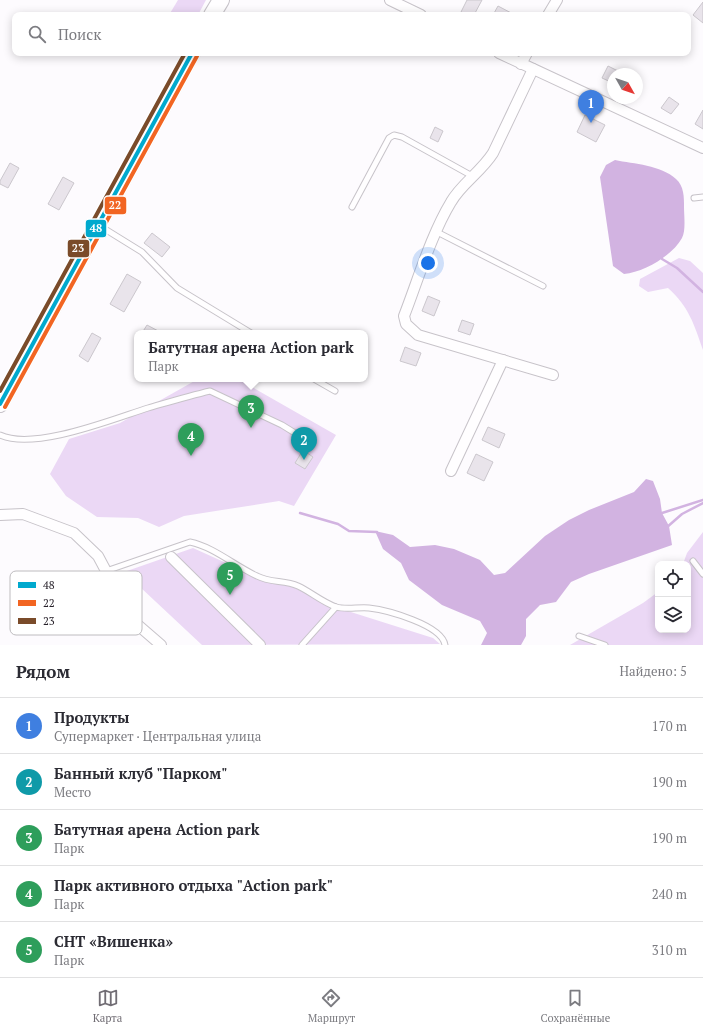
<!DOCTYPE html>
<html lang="ru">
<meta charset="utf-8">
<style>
:root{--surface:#fff;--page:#f7f7f7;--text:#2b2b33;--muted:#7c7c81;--line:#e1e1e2;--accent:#716d74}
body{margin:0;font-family:"PT Serif",serif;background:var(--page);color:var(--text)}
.controls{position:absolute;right:12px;bottom:12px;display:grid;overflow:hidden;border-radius:8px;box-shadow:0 2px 10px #0003}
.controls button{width:36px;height:36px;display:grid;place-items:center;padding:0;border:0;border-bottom:1px solid var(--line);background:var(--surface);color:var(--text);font:20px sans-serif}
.compass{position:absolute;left:607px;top:68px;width:36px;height:36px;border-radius:50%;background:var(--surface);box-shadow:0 2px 10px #0003;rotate:130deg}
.you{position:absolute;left:428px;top:263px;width:14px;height:14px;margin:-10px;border:3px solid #fff;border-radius:50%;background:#1a73e8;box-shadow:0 0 0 6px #1a73e833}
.badge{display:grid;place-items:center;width:26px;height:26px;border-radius:50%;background:var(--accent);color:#fff;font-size:13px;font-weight:700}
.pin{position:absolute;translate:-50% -33px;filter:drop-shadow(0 1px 2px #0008)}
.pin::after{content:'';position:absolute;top:21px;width:14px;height:12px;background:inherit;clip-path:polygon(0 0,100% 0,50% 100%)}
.popup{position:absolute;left:134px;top:330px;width:234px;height:52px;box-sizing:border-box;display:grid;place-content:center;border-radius:8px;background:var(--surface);filter:drop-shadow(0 1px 3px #0005);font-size:13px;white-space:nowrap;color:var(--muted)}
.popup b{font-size:15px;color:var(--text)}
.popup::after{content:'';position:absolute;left:50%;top:100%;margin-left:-8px;border:8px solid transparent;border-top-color:var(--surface)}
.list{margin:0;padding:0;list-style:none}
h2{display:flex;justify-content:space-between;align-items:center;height:52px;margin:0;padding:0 16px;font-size:17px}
h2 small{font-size:13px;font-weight:400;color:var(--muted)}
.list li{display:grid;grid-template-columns:26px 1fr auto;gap:12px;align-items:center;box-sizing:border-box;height:56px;padding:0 16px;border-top:1px solid var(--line)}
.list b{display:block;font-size:15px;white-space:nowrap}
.list p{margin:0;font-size:13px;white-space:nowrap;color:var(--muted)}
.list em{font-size:13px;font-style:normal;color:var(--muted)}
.icon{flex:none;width:22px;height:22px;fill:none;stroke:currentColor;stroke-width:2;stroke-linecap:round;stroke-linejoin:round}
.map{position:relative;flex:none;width:703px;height:645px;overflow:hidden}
.search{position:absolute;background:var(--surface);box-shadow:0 2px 10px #0003;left:12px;right:12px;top:12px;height:44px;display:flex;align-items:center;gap:10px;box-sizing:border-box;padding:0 14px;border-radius:8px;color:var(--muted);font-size:15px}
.sheet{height:332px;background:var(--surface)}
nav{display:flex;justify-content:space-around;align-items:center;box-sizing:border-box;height:56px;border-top:1px solid var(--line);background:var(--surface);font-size:11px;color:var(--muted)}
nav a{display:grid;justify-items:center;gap:2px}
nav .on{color:var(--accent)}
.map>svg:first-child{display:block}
</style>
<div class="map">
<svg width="703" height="645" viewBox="0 0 703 645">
<rect width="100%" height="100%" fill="#fdfbfe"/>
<g fill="#ebd8f5">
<path d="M178 0H206L198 15H169Z"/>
<path d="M679 258 690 261 703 273V350C694 324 689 307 668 288L648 292 639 286 640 279Z"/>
<path d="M198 379H238L336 435 294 506 279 501 184 516 159 527 138 518 97 517 66 496 50 474 69 439 120 423Z"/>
<path d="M703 532V645H570L643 603 658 592V630H688V564H683L687 553Z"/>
<path d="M193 548 244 571 286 584 335 607 433 638 440 644 202 645 124 572Z"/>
</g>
<g fill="#d2b3e1">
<path d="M615 160C634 164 661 165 676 179 684 186 684 197 684 207 684 216 686 230 682 238 672 256 644 272 624 274L613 266 600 177 606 165Z"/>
<path d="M646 479 653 481 660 499 662 513 669 526 672 545 589 574 571 582 556 602 540 605 526 619V636L521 645H481L487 633 480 621 442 605 409 580 401 563 383 549 375 531 393 535 410 547 435 545 454 549 480 560 494 575 505 573 545 536 569 520 589 510 634 492Z"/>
</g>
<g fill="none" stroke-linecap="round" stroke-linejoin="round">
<g stroke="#d2b3e1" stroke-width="2.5">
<path d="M662 259 677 268 703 292"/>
<path d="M300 513 338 524 349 531 377 532"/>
<path d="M662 513 703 500"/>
<path d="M666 528 682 514 703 503"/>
</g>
</g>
<g fill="#e9e4eb" stroke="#cbc7cd">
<path d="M467 0H482L474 15H466L461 12Z"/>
<path d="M703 2V23L693 15Z"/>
<path d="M498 6 515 15H493Z"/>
<path d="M608 66 624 74H613V83L602 78Z"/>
<path d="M669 97 679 104 671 114 661 108Z"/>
<path d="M703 110V129L695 124Z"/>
<path d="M585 115 605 125 596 142 577 132Z"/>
<path d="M435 127 443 131 438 142 430 138Z"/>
<path d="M10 163 19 168 8 188 0 184V181Z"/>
<path d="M63 177 74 183 59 210 48 204Z"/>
<path d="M152 233 170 247 162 257 144 243Z"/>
<path d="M127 274 141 282 124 312 110 304Z"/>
<path d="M428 296 440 301 434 316 422 311Z"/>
<path d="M462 320 474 324 470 335 458 331Z"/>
<path d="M147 325 162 333H142Z"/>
<path d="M92 333 101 338 88 362 79 356Z"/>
<path d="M405 347 421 353 416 366 400 361Z"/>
<path d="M488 427 505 434 499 448 482 440Z"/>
<path d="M303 450 313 457 305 469 295 463Z"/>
<path d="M476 454 493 462 484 481 467 473Z"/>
</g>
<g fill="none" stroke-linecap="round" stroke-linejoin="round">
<g stroke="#c7c3c9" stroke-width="7">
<g id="lane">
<path d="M694 198 703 197"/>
<path d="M352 207 389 138 394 135 402 137 474 177"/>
<path d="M100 226 142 252 177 288 251 333"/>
<path d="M437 232 543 286"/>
<path d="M314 379 335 391"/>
<path d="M0 435C34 451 113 419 148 408 169 402 189 396 210 391L282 425 303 438"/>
<path d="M693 561 703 574"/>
<path d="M106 571 190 542C214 547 235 566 257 576 270 583 285 580 298 586 311 592 322 602 336 607 346 610 358 607 369 608 387 610 442 625 445 645"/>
<path d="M579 636 605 645"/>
<path d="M302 645 336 607"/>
</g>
</g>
<g stroke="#c7c3c9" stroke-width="12">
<g id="street">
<path d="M390 0 421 15"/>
<path d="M548 15 557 0"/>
<path d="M499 53 703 148"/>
<path d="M521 64 527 53"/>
<path d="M533 69 493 153C481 172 461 184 451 202 431 235 418 280 404 316L406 324 418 335 553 375"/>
<path d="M451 471 503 360"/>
<path d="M0 515 23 514 74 533 98 556 106 571 111 593 124 613 161 645"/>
<path d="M171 557 260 645"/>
</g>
</g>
<g stroke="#c7c3c9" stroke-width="18">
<g id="primary">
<path d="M212 15 221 0"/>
<path d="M0 404 192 53"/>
</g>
</g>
<use href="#lane" stroke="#fffeff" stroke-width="5"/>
<use href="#street" stroke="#fffeff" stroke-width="10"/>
<use href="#primary" stroke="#fffeff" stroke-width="16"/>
<g stroke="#fff" stroke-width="7">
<path id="bus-1" d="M0 404 192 53"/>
</g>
<g stroke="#fff" stroke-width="7">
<path id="bus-2" d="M5 407 197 56"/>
</g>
<g stroke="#fff" stroke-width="7">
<path id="bus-3" d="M0 391 185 53"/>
</g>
<use href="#bus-1" stroke="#00a9ce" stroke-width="4"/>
<use href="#bus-2" stroke="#f26522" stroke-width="4"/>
<use href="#bus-3" stroke="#7a4b2a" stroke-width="4"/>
</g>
<rect x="10" y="571" width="132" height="64" rx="6" fill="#fff" stroke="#bebcbf" stroke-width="1"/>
<rect x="18" y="582" width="18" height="6" fill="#00a9ce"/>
<rect x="18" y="600" width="18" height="6" fill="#f26522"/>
<rect x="18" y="618" width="18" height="6" fill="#7a4b2a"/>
<g font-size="11" fill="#262029">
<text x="43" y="589">48</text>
<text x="43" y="607">22</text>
<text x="43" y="625">23</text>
</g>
<g stroke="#fff" stroke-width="1.5">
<rect x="104" y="196" width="23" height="19" rx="4" fill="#f26522"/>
<rect x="85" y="219" width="22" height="19" rx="4" fill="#00a9ce"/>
<rect x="67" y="239" width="23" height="19" rx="4" fill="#7a4b2a"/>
</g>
<g font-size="11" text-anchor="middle" font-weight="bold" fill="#fff">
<text x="115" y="209">22</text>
<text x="96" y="232">48</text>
<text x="78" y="252">23</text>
</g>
</svg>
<div class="controls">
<button><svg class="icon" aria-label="locate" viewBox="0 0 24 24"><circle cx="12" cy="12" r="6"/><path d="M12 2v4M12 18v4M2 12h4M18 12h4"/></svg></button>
<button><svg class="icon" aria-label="layers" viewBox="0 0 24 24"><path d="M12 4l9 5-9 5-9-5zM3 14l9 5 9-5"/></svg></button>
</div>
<svg class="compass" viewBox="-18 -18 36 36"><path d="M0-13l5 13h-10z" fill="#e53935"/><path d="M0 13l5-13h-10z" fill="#7c7c81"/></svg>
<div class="you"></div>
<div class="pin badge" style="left:591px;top:123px;background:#3f7fe0">1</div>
<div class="pin badge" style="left:304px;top:460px;background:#0f9aa8">2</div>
<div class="pin badge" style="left:251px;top:428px;background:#2e9e5b">3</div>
<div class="popup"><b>Батутная арена Action park</b>Парк</div>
<div class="pin badge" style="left:191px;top:456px;background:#2e9e5b">4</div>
<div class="pin badge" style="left:230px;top:595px;background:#2e9e5b">5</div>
<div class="search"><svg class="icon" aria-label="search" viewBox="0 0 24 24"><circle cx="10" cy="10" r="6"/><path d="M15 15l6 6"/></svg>Поиск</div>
</div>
<section class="sheet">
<h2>Рядом<small>Найдено: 5</small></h2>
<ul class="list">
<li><span class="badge" style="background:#3f7fe0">1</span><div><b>Продукты</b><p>Супермаркет · Центральная улица</p></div><em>170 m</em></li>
<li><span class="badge" style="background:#0f9aa8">2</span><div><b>Банный клуб &quot;Парком&quot;</b><p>Место</p></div><em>190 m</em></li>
<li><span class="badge" style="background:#2e9e5b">3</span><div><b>Батутная арена Action park</b><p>Парк</p></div><em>190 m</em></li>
<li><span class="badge" style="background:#2e9e5b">4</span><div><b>Парк активного отдыха &quot;Action park&quot;</b><p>Парк</p></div><em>240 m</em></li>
<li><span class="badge" style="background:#2e9e5b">5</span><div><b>СНТ «Вишенка»</b><p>Парк</p></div><em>310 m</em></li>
</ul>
</section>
<nav>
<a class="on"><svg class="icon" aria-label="map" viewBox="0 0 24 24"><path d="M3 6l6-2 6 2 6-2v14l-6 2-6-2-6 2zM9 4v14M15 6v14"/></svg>Карта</a>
<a><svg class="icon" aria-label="directions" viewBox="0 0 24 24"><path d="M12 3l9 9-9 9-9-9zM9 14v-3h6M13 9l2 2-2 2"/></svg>Маршрут</a>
<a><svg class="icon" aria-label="saved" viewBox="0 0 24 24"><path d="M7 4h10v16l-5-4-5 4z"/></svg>Сохранённые</a>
</nav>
